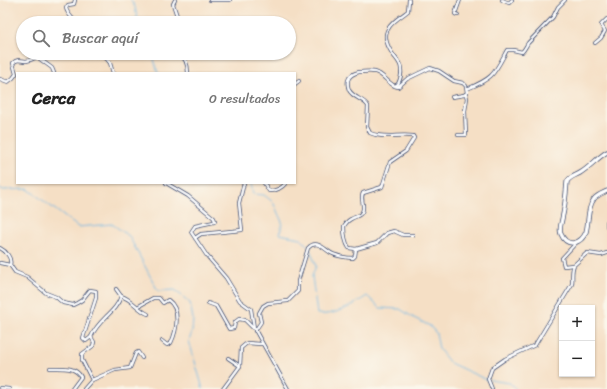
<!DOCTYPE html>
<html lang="es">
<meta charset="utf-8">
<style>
:root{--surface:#fff;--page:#f6f6f6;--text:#222;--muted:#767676;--line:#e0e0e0}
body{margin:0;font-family:Sriracha,sans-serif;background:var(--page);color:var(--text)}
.controls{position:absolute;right:12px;bottom:12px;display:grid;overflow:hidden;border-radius:0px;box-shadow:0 1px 3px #0004}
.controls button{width:36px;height:36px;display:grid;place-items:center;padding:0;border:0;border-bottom:1px solid var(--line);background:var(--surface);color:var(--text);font:20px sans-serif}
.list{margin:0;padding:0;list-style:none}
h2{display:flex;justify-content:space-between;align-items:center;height:52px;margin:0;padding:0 16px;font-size:17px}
h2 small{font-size:13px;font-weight:400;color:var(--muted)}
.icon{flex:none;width:22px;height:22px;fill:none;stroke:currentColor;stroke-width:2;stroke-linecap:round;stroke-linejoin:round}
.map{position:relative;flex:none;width:607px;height:389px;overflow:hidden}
.search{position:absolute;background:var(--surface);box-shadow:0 1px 3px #0004;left:16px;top:16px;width:280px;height:44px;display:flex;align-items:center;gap:10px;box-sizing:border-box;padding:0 14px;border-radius:22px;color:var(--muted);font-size:15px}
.panel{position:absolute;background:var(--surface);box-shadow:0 1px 3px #0004;left:16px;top:72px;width:280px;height:112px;border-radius:0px}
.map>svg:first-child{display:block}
</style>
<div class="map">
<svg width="607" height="389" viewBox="0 0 607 389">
<rect width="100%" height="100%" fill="#fbf7ec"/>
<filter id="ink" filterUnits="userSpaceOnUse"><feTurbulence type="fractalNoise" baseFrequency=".025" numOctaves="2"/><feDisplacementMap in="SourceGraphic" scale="8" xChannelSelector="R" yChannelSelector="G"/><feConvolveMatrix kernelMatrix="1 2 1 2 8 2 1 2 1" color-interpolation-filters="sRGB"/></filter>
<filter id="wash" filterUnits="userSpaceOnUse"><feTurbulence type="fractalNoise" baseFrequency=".012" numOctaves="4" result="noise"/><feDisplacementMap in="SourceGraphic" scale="16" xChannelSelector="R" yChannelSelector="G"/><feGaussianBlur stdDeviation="0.9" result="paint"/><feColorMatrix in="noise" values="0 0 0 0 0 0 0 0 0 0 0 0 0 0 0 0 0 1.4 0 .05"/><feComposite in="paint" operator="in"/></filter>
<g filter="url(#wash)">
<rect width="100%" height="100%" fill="#f5dfc5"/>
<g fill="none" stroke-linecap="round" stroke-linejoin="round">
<g stroke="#6cb6e4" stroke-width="1">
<path d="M131 0 135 7 138 23"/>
<path d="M147 53 154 59 158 73"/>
<path d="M251 183 253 194 264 195 273 202 282 222 280 234 300 238 308 246"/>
<path d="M0 188 3 190 28 189 78 227 112 224 129 236 158 291 175 290 190 303 193 319 192 332 189 341 203 389"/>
<path d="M310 249 316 266 312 276 317 314C335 316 352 306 367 296L380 308 400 309 414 318 430 326 436 333 439 349 450 363 487 380"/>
<path d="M490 380 510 383 516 389"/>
</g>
</g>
</g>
<g filter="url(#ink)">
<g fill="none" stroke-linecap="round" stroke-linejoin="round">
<g stroke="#3c496d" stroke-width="4">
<g id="minor">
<path d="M75 0 74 4 68 5 66 8C67 14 73 18 76 23"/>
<path d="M175 0 173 4 177 16 178 23"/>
<path d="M210 0H230"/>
<path d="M502 0 509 3 512 0"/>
<path d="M458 15 455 14 460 0"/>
<path d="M595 43 601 38 605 31 601 25 607 19"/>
<path d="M102 53 110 63 113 73"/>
<path d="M179 53C186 58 188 64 188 73"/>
<path d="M0 79 8 82 13 78 16 74 13 63C18 58 21 61 26 61 30 61 34 58 37 57L52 68 54 73"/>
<path d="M295 84 299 81"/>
<path d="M395 86 398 84C400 80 402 75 401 69 401 64 397 60 394 56 377 32 389 25 408 11L409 0"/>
<path d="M467 89C494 78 494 74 507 50H513L522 52C525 49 526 46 528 43L553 17 558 7 565 0"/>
<path d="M458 135H466L465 111 467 98 466 95H464"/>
<path d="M166 183 188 196 214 218 215 221 214 222 195 226 191 232 207 256 226 278 240 301 251 309 254 328 288 389"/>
<path d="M264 183 269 191C276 191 281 189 286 183"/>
<path d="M607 222V226"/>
<path d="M195 238 201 234 242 230 239 203 244 183"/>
<path d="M0 248C6 251 12 258 10 265"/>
<path d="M356 249 349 248C345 242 344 234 344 226 346 223 348 220 351 219 356 216 362 216 363 209 364 203 360 199 363 193L382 187 390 162 406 151 414 138 413 136C399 134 383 139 370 133L367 127 368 106C364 99 353 98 349 90 348 87 347 81 349 78 351 74 355 73 359 72 364 72 370 71 375 72 384 74 389 86 398 87L407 79 430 68 439 71 454 81 463 83 466 86 467 93 464 95 452 97"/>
<path d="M0 263 10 265 15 272 27 277 46 293 56 297 63 303 73 305 77 303 82 300 90 290 96 291V298L83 338 86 341 91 337 94 342 93 346 82 354V360L92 380 84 389"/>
<path d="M573 265 564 266 562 258 576 243"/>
<path d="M121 296C132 299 138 310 148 314"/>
<path d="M208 303 216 306 229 329 234 328 235 322 239 319 245 320 253 328"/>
<path d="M139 306 153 298H159L163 303 168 300C181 309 177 330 171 343L167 345 162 341"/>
<path d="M255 331 261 322 259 313 263 306 268 303 288 301 298 291V281L308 248C316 239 323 248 331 253 336 256 347 258 353 258L355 256 356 249 377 243 387 233 394 231 403 235H413"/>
<path d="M91 337C98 319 116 313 121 296L116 289"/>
<path d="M228 358 240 366"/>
<path d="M50 368C61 368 75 366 81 377L72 389"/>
<path d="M92 380 115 370 130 368 136 353 138 352 142 358"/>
<path d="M0 388 9 389"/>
<path d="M223 389 240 366 241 348 247 343 262 344"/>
<path d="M492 389 488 379 492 368 505 359 535 345 572 284C573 278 571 271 574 265L587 253 601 255 607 253"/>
</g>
</g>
<g stroke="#3c496d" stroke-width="5">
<path id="tertiary" d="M607 152C597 158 590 167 580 173 575 176 569 177 567 182 566 195 565 207 562 219 561 224 559 230 561 234 567 248 581 244 586 232 589 221 587 208 594 199 597 195 603 193 607 191"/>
</g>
<use href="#minor" stroke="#fff" stroke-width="2.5"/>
<use href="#tertiary" stroke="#fff" stroke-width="3.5"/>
</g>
</g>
</svg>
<div class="controls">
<button>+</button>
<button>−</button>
</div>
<div class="search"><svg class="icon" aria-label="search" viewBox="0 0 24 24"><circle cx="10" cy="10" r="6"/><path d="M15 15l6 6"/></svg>Buscar aquí</div>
<section class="panel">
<h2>Cerca<small>0 resultados</small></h2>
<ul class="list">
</ul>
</section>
</div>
